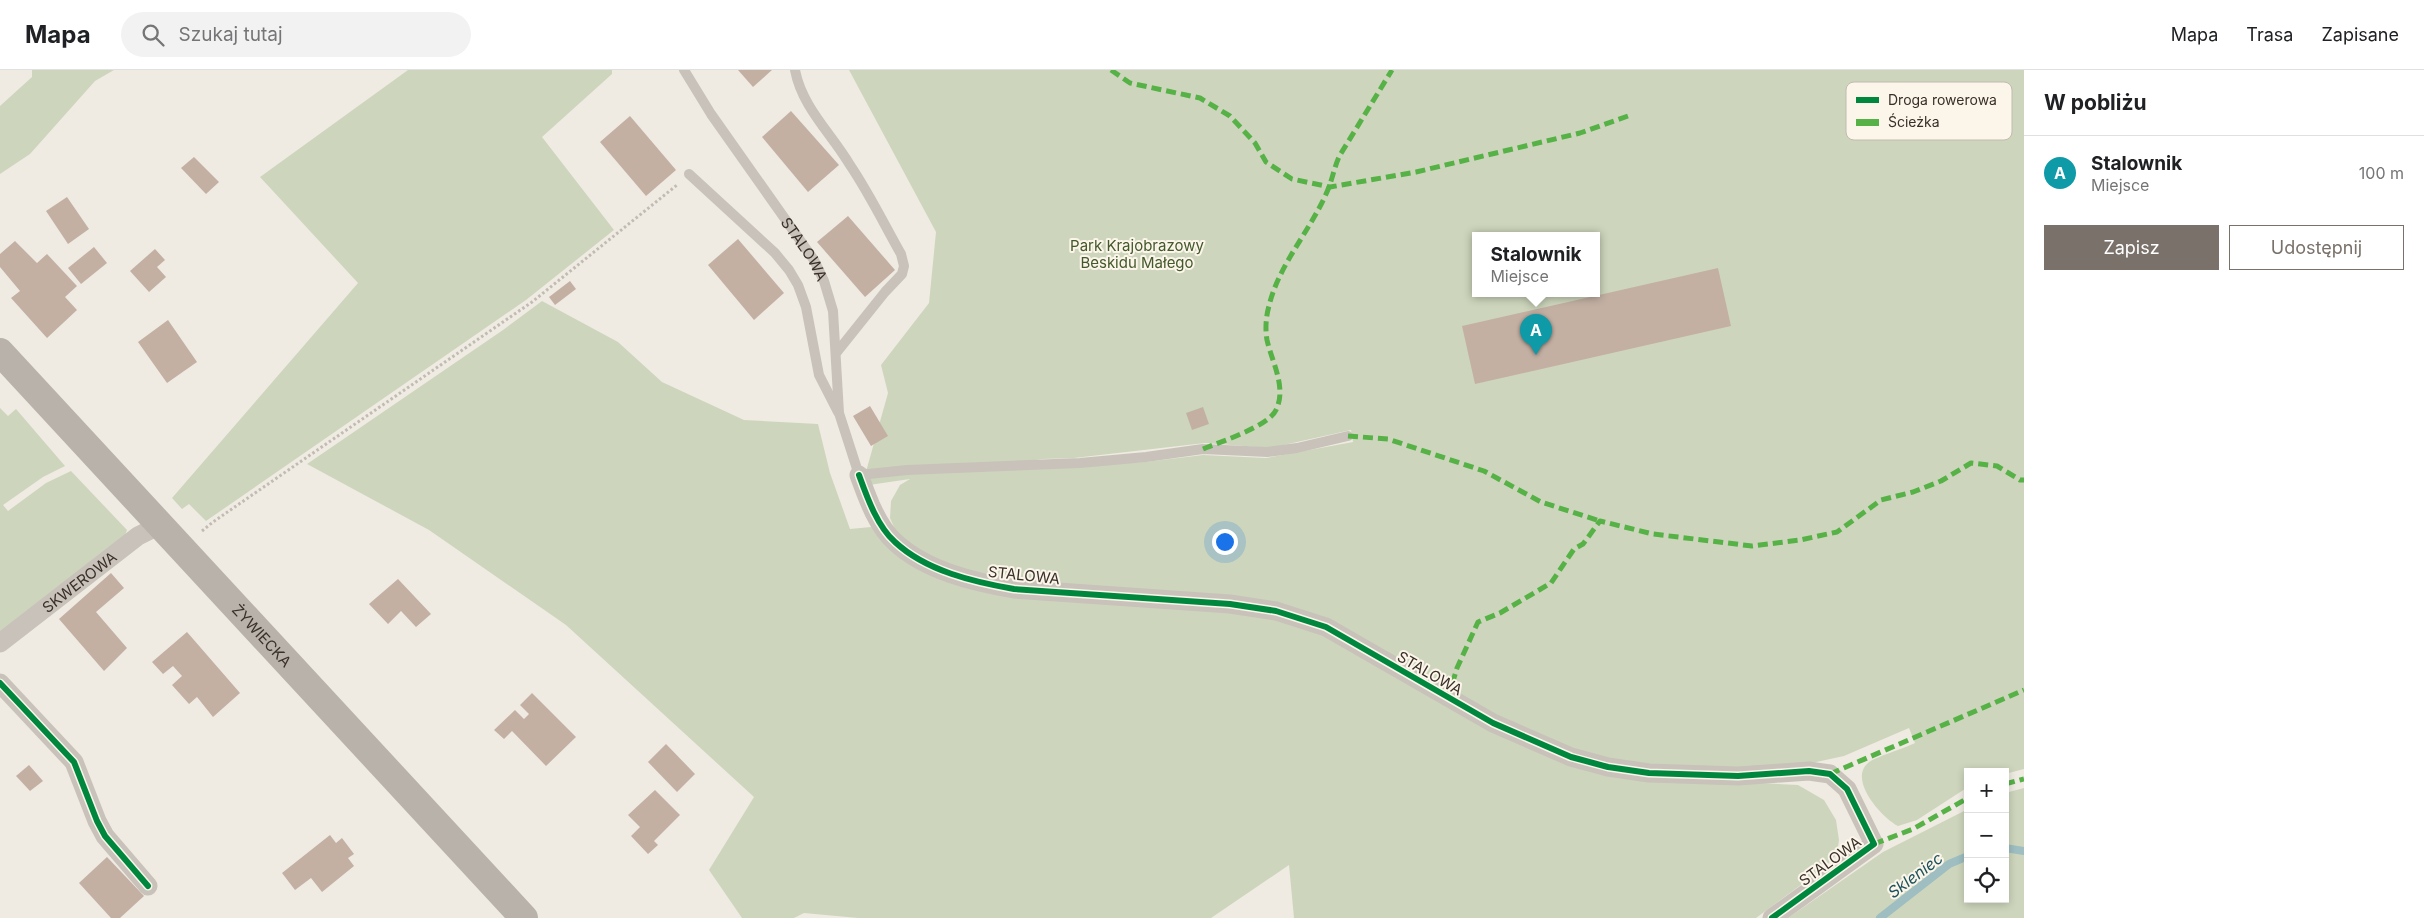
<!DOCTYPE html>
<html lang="pl">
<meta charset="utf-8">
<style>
:root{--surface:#fff;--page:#f2f2f2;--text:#202124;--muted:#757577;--line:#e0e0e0;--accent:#79716a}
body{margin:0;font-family:Inter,sans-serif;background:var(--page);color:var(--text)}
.controls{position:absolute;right:15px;bottom:15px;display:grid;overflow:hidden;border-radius:0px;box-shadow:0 2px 8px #0003}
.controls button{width:45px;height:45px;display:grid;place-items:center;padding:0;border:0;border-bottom:1px solid var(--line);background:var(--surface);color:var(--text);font:25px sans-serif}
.you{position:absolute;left:1224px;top:471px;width:18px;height:18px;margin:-12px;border:4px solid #fff;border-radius:50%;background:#1a73e8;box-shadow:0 0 0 8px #1a73e833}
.badge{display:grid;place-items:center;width:32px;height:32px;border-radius:50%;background:var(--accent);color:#fff;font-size:16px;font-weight:700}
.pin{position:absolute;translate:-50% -41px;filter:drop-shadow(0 1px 2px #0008)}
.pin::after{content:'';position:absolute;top:26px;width:18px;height:15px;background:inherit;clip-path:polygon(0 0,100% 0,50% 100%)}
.popup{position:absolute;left:1472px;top:162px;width:128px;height:65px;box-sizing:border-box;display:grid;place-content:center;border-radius:0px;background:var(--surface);filter:drop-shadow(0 1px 4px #0005);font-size:16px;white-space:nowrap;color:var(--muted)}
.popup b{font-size:19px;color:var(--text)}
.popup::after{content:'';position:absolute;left:50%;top:100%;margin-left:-10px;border:10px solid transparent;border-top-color:var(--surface)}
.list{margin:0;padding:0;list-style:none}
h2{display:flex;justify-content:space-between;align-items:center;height:65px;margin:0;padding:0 20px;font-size:21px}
h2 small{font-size:16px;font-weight:400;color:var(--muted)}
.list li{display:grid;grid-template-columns:32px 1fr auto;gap:15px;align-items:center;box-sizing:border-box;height:75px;padding:0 20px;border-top:1px solid var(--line)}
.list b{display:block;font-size:19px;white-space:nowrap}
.list p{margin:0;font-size:16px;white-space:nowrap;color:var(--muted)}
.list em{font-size:16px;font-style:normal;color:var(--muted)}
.actions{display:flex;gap:10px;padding:15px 20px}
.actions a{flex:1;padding:11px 0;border:1px solid var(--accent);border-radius:0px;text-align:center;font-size:18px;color:var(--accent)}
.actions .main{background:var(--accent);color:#fff}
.icon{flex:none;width:28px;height:28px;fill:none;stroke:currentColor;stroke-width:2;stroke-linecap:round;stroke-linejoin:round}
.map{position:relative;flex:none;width:2024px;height:848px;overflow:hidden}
header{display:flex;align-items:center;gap:30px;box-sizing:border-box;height:70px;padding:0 25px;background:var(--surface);border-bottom:1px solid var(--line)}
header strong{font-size:24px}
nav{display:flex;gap:28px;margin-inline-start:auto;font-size:18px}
.search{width:350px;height:45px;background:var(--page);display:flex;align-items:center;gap:12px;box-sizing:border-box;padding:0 18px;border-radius:28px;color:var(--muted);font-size:19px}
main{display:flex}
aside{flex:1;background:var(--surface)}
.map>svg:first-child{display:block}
</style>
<header>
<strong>Mapa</strong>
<div class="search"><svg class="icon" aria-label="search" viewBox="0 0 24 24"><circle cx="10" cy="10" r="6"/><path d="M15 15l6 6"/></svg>Szukaj tutaj</div>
<nav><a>Mapa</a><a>Trasa</a><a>Zapisane</a></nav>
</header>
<main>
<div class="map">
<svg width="2024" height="848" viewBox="0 0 2024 848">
<rect width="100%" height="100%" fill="#efebe2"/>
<g fill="#cdd6bc" fill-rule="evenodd">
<path d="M32 0H114L95 11 30 84 0 104V36L32 7Z"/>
<path d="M408 0H612V4L542 67 614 160 526 230 206 451 189 434 182 439 172 428 358 213 260 107Z"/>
<path d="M849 0H2024V699L2005 704V702H1968V717L1917 750 1898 756C1882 748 1848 710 1868 693 1875 687 1905 678 1915 673L1909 658 1844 686 1807 694 1736 700 1650 696 1602 688 1518 659 1327 552 1013 513 981 507 915 481 897 464 890 448 891 431 900 415 910 409 862 416 888 323 881 295 929 233 936 162ZM1476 166H1596V224H1476ZM1351 360 1353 372 1266 388 1203 385 1145 392 969 400 1042 389 1074 388 1205 373 1270 378Z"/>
<path d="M542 231 618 272 662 312 744 350 818 354 830 403 850 459 871 457 950 510 1274 548 1325 565 1541 683 1741 712 1798 715 1824 730 1836 750 1839 770 1837 784 1825 797 1756 848H1294L1289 795 1211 848H858L804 843 794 848H742L709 800 754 727 566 555 429 460 307 394 503 260Z"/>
<path d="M0 338 8 346 16 339 65 396 43 407 3 435 8 441 46 413 71 401 127 460 124 468 0 563Z"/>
<path d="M2024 718V848H1788L1883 782 1968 739V829H2005V723Z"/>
</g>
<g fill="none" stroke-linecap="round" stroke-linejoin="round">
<g stroke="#9ebec1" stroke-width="8">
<path d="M2005 778 2024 781"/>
<path d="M1880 848 1949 794 1968 786"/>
</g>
</g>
<g fill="#c3b0a3">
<path d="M738 0H772L753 17Z"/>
<path d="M791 41 839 95 808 122 762 67Z"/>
<path d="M630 46 676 100 646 126 600 72Z"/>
<path d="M194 87 219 112 206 124 181 98Z"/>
<path d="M67 127 89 159 68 174 46 141Z"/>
<path d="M848 146 895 200 865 227 817 172Z"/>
<path d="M738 169 784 223 754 250 708 195Z"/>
<path d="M15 171 37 193 47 184 77 216 65 227 77 240 47 268 11 228 20 221 0 197V184Z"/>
<path d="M94 177 107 193 81 214 68 198Z"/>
<path d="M155 179 165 190 157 197 166 207 149 222 130 201Z"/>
<path d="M1718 198 1731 256 1475 314 1462 256Z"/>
<path d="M570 211 576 219 555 235 549 227Z"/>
<path d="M168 250 197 292 167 313 138 272Z"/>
<path d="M870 336 888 366 871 376 853 346Z"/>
<path d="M1203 337 1209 354 1192 360 1186 343Z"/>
<path d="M111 503 124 518 96 542 127 578 104 601 59 549Z"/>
<path d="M398 509 431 544 416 557 401 541 388 554 369 534Z"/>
<path d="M187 562 240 623 213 647 197 627 189 634 172 615 182 606 173 596 163 604 152 592Z"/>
<path d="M532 623 576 667 546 696 512 661 504 669 494 660 515 640 524 649 529 644 520 635Z"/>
<path d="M666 674 695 704 677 722 648 692Z"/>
<path d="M29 695 43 711 30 721 16 706Z"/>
<path d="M655 720 680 745 654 771 658 775 648 784 631 766 640 757 628 745Z"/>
<path d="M330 765 336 773 342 768 354 784 348 788 354 796 322 822 311 808 295 820 282 803Z"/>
<path d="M107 787 144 826 120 848H111L79 813Z"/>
</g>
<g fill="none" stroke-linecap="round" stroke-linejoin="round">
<path stroke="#c1bbb3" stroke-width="3" stroke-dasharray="2.5 2.5" stroke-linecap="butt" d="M202 461 213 452 532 232 677 115"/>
<g stroke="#c8c2bb" stroke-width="10">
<path id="s1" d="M684 0 711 44 814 190 824 211 833 241 839 343 859 405 907 400 1080 393 1146 387 1203 379 1267 382 1297 378 1348 366"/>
<path d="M795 0C802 37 831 63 850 95 869 123 884 154 901 184L904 196 902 204 885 222 837 282"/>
<path d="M689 104 775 183 789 200 798 215 806 237 819 305 838 342"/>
</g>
<g stroke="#c8c2bb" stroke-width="19">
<path d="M859 405C867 427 877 456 895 472 926 501 974 512 1014 519L1230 534 1276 541 1326 557 1493 653 1571 687 1608 697 1649 703 1738 706 1809 701 1830 704 1847 719 1874 774 1772 848"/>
<path id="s2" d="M0 573 138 466 160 455"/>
<path d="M0 613 74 692 97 751 105 766 148 816"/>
</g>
<path stroke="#b9b2ab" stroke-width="28" id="s3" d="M0 282 524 848"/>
<g stroke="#56b246" stroke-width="5" stroke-dasharray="10 5" stroke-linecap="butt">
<path d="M1111 0 1130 13 1200 28 1230 46 1255 73 1266 92 1292 109 1330 117 1416 102 1580 63 1628 46"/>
<path d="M1348 366 1388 369 1484 401 1541 432 1600 451"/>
<path d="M1203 379C1220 372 1269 356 1276 340 1287 318 1272 292 1267 270 1265 259 1266 246 1269 236 1279 193 1313 158 1329 117 1333 106 1335 95 1340 85L1392 0"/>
<path d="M1448 628 1457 598 1478 552 1500 543 1551 513 1574 479 1583 474 1600 451 1653 464 1752 476 1800 470 1837 462 1881 430 1913 422 1941 411 1971 393 1997 396 2020 410H2024"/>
<path d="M1830 704 2024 620"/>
<path d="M2005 714 2024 709"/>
<path d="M1874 774 1913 759 1968 728"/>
</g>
<g stroke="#fbf5ea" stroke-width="9">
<g id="cycleway">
<path d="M859 405C867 427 877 456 895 472 926 501 974 512 1014 519L1230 534 1276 541 1326 557 1493 653 1571 687 1608 697 1649 703 1738 706 1809 701 1830 704 1847 719 1874 774 1772 848"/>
<path d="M0 613 74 692 97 751 105 766 148 816"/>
</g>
</g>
<use href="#cycleway" stroke="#00873e" stroke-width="6"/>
</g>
<g text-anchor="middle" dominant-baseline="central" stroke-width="4" stroke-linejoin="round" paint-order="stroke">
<g font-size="15" fill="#43592b" stroke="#fbf5ea">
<text x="1137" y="175">Park Krajobrazowy<tspan x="1137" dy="17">Beskidu Małego</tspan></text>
</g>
<g font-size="15" fill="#393029" stroke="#fbf5ea">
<text stroke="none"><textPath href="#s1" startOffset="216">STALOWA</textPath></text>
<text transform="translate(1024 505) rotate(6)">STALOWA</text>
<text stroke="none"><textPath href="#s2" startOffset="100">SKWEROWA</textPath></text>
<text stroke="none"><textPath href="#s3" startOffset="386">ŻYWIECKA</textPath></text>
<text transform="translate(1430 603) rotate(30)">STALOWA</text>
<text transform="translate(1830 791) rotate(-36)">STALOWA</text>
</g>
<g font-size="16" font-style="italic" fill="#1c525d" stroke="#fbf5ea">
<text transform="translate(1915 805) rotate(-37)">Skleniec</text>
</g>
</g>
<rect x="1846" y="12" width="166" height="58" rx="8" fill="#fbf5ea" stroke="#c1bab0" stroke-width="1"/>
<rect x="1856" y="27" width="23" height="6" fill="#00873e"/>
<rect x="1856" y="49" width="23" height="7" fill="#56b246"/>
<g font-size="14" fill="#393029">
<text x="1888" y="35">Droga rowerowa</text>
<text x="1888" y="57">Ścieżka</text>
</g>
</svg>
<div class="controls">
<button>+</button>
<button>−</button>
<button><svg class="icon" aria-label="locate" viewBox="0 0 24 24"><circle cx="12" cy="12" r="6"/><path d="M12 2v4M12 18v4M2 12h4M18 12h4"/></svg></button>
</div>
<div class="you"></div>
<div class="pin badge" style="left:1536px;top:285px;background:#0f9aa8">A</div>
<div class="popup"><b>Stalownik</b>Miejsce</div>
</div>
<aside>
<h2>W pobliżu<small></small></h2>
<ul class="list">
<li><span class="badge" style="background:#0f9aa8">A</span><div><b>Stalownik</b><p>Miejsce</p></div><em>100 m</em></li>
</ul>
<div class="actions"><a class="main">Zapisz</a><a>Udostępnij</a></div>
</aside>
</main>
